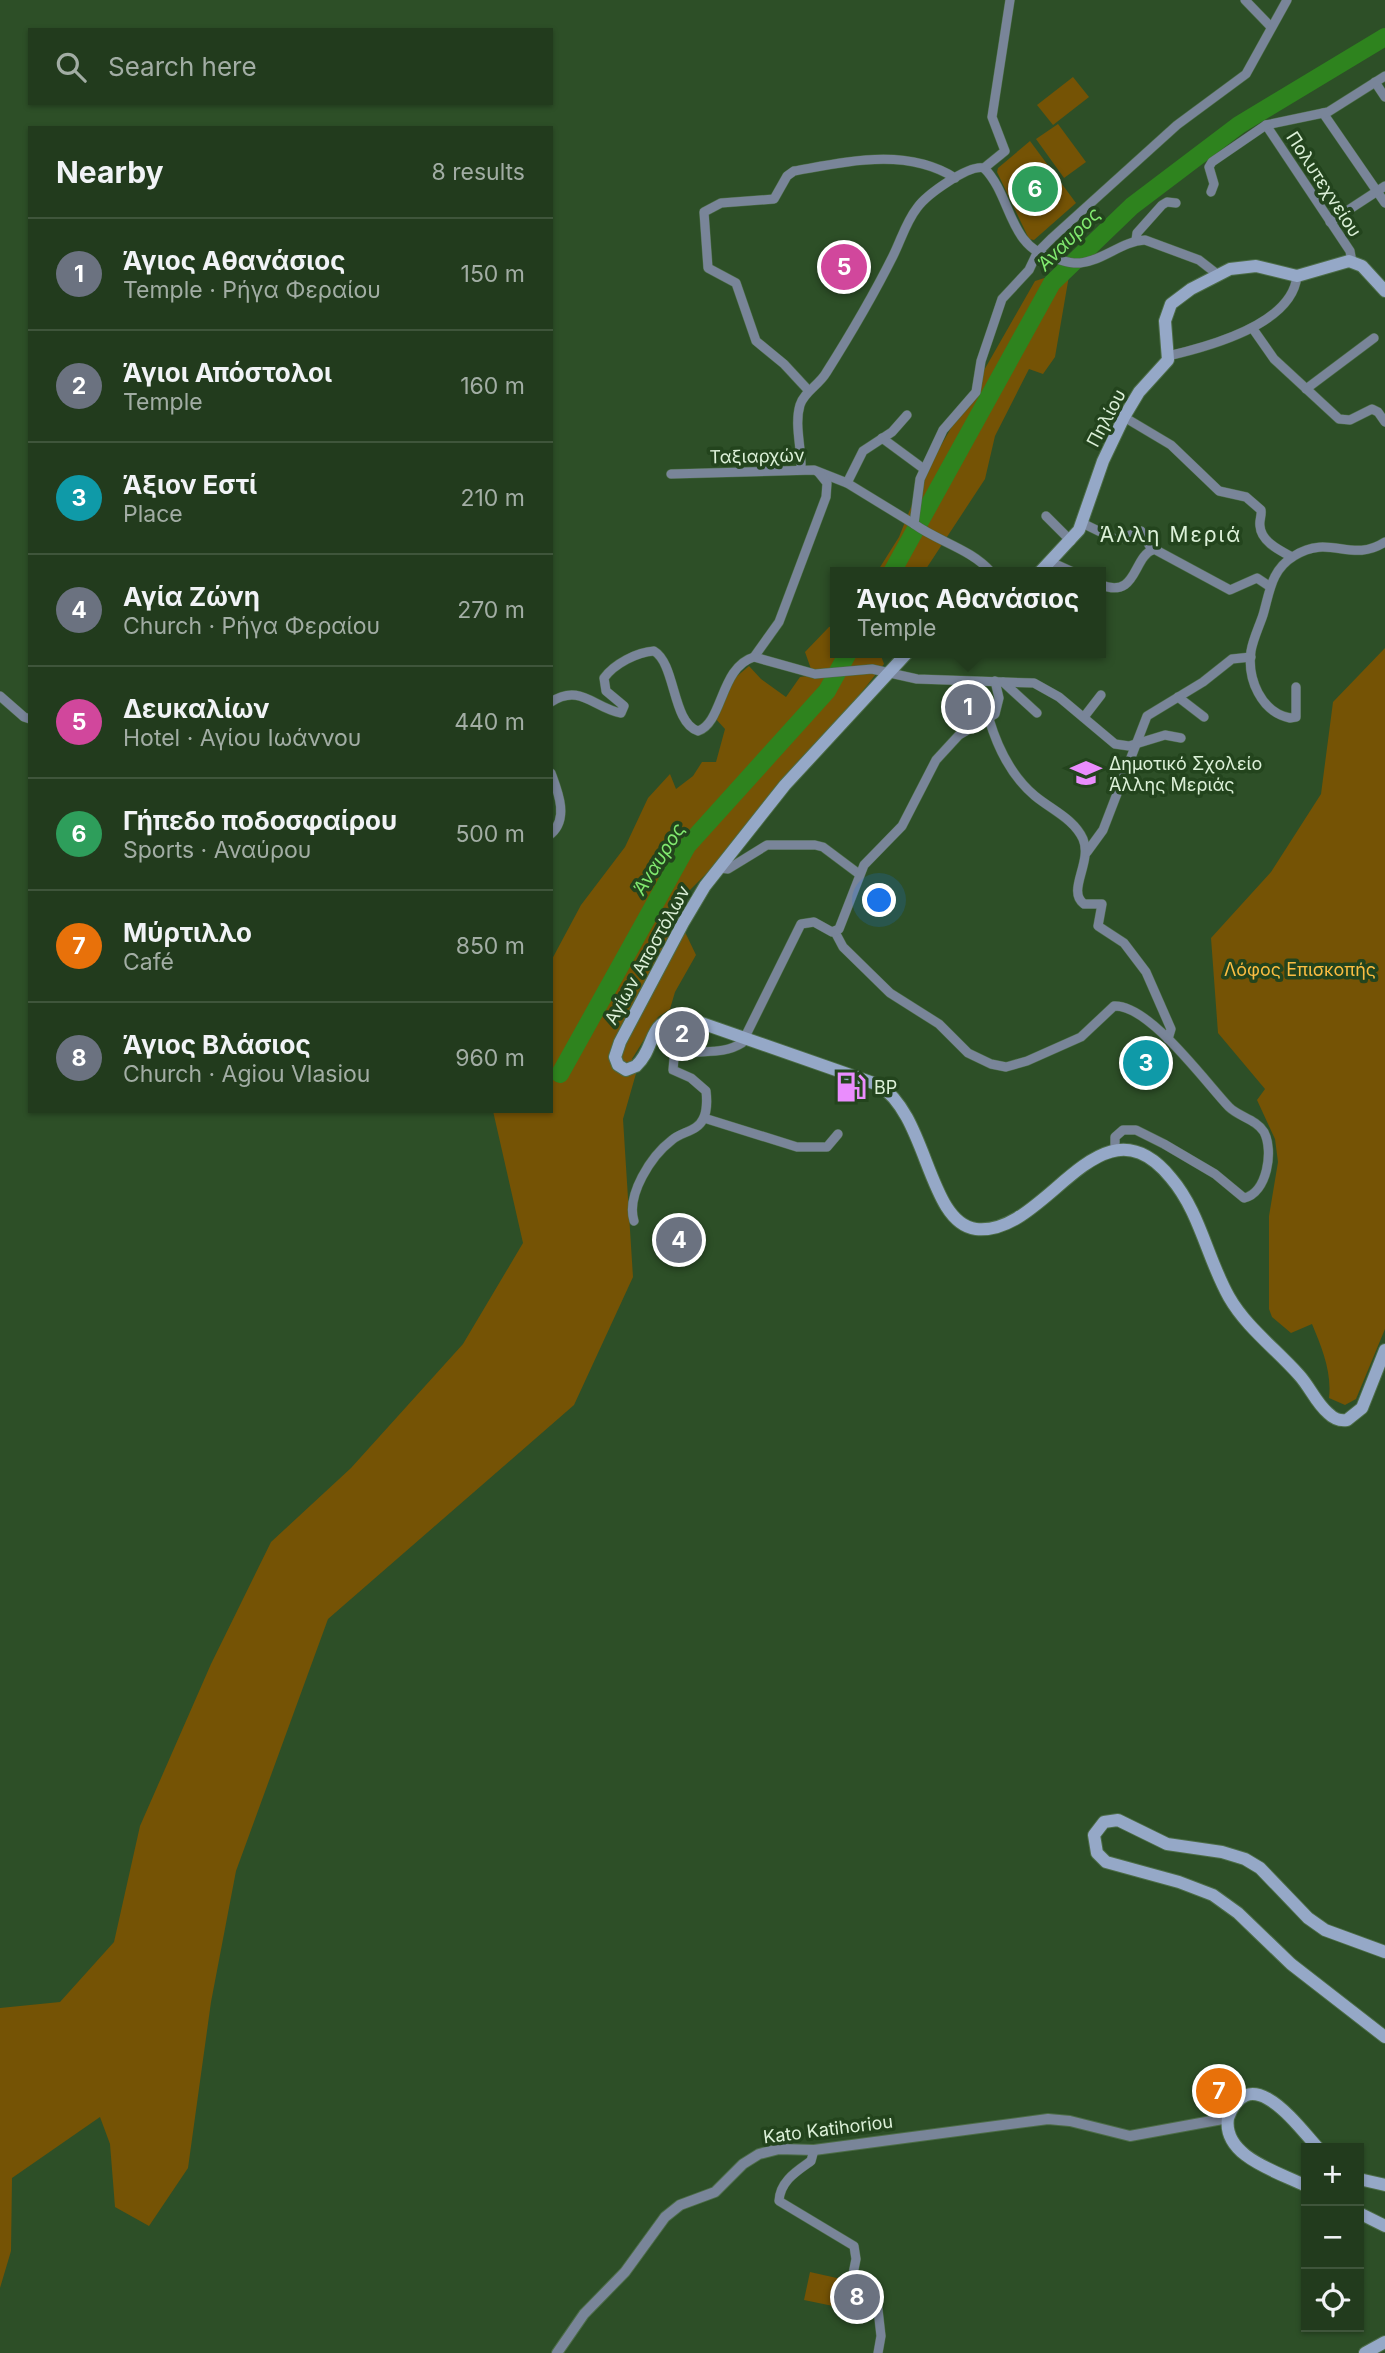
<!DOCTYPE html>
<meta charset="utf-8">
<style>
:root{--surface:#223b1d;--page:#2e462a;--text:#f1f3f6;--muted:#a2ada4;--line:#3f553b;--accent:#e69b98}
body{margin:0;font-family:Inter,sans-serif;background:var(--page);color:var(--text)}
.controls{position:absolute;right:21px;bottom:21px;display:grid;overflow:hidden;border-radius:0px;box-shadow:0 2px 5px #0004}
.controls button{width:63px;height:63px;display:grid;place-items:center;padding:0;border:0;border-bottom:2px solid var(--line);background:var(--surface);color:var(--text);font:35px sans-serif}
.you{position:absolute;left:880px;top:901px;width:24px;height:24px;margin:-18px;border:5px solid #fff;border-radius:50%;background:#1a73e8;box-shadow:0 0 0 10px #1a73e833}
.badge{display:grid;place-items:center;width:46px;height:46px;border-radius:50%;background:var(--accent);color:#fff;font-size:23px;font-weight:700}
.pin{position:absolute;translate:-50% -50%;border:4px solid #fff;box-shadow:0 2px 7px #0006}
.popup{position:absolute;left:830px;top:567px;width:276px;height:91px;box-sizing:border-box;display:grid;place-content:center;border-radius:0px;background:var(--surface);filter:drop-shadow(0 2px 5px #0005);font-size:23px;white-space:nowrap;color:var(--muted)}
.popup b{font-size:26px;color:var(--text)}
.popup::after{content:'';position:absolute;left:50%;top:100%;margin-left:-14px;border:14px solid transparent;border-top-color:var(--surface)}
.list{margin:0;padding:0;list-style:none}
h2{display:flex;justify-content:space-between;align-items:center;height:91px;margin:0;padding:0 28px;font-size:30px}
h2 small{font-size:23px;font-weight:400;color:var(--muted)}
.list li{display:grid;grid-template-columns:46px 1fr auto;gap:21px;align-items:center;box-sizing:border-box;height:112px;padding:0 28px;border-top:2px solid var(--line)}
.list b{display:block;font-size:26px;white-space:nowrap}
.list p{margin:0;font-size:23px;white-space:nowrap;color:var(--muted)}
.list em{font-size:23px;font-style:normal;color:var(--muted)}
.icon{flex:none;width:38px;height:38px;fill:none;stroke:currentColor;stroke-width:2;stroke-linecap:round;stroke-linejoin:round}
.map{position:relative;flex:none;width:1385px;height:2353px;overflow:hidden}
.search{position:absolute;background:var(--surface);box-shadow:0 2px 5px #0004;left:28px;top:28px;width:525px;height:77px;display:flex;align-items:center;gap:18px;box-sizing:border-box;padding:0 24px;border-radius:0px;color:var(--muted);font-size:26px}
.panel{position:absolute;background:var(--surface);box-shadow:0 2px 5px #0004;left:28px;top:126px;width:525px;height:987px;border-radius:0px}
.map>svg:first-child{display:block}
</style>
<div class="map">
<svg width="1385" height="2353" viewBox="0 0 1385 2353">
<rect width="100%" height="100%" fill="#2d4f27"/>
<g fill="#755305">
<path d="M1073 77 1089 97 1053 125 1037 105Z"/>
<path d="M1058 124 1086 162 1064 178 1036 139Z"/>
<path d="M1030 141 1076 203 1034 240 1029 239 997 172 998 168Z"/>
<path d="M1070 270 1055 357 1043 374 1029 369 995 436 985 479 924 572H877L899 537 923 477 1035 281Z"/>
<path d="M835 625V653H880L884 664 845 713 798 761 715 865 689 891 670 923 685 932 696 955 675 992 670 1009 658 1017 632 1059 637 1070 623 1119 633 1277 574 1405 328 1619 236 1871 211 2002 188 2168 149 2226 115 2207 110 2144 100 2117 12 2178 11 2251 0 2288V2008L60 2002 114 1942 140 1826 211 1664 271 1542 351 1468 463 1344 523 1243 493 1111H551V961L581 905 625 847 648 798 670 774 676 789 693 776 702 762H716L725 729 715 718 736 677 749 666 761 679 786 697 800 677 807 676 811 669 805 652 829 627Z"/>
<path d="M1385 648V1329L1356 1399 1345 1405 1329 1398C1332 1372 1322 1348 1312 1324L1291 1333 1272 1317 1269 1309V1216L1278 1162 1275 1139 1257 1100 1265 1089 1218 1033 1211 938 1271 872 1321 794 1333 702Z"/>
<path d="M810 2272 868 2285 862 2312 804 2300Z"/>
</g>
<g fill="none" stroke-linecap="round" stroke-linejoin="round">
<g stroke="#2e831e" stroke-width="18">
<path d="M892 572 1052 283 1132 206 1239 125 1385 37"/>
<path d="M560 1074 687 846 827 691 848 653"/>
</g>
<g stroke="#4c6c47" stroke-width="10">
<g id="minor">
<path d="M1245 0 1271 27"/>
<path d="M1375 82 1385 97"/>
<path d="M1323 113 1385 203"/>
<path d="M1266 125 1350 251 1352 262"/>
<path d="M984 168C1012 196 1008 247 1053 258 1062 260 1070 264 1080 263 1103 261 1122 241 1145 240L1199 260 1217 274"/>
<path d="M1211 192 1214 184 1209 167 1212 162 1266 125 1328 112 1385 76"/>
<path d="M1330 222 1385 186"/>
<path d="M1136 240 1137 233 1162 205 1167 202 1176 203"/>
<path d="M1253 329 1274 359 1339 419 1350 420 1372 409 1378 412 1385 422"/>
<path d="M1168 356C1207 347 1292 325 1297 276"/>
<path d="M1306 389 1374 338"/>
<path d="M809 391 784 364 756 341 736 283 708 268 704 212 721 203 774 199 787 176 794 171C846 162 906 147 955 178"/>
<path d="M1124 417 1171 445 1219 491 1246 497 1261 510C1262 516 1259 520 1260 526 1261 542 1281 551 1292 557"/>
<path d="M882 438 924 469"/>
<path d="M801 469C802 449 794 425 800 405 804 392 819 385 826 373 850 335 873 296 893 256 901 240 906 222 917 208 926 195 969 164 984 168L1005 151 992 117 1010 0"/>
<path d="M671 474 814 470 847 483 914 524"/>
<path d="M847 483 863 451 892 432 907 415"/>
<path d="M1046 516 1071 541"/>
<path d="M1082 523 1117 540 1141 531 1152 550"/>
<path d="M1051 562 1073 572"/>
<path d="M991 572C971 549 939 542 914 524L920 479 943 430 976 392 981 361 1002 299 1029 270 1037 253 1052 238 1177 125 1246 74 1287 0"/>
<path d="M1101 585C1138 599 1132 557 1154 549L1230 590 1257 578 1269 586"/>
<path d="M754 657 779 622 826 497 827 483 819 473"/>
<path d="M1003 682 1037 713"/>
<path d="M1296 687V717L1290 718C1261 712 1247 679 1251 651 1253 639 1259 627 1263 615 1270 591 1271 570 1294 556 1330 533 1351 564 1385 542"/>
<path d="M0 696 24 717 30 719"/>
<path d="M1178 697 1204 717"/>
<path d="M551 702C580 683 594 708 621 713L624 706 606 691 604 678C614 664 637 652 654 651 676 664 672 723 698 731 723 723 720 667 754 657L815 674 872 669 917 679 1034 683 1059 697 1115 744 1129 746 1165 735 1181 738"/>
<path d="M1084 717 1101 695"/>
<path d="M989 719C998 749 1011 776 1035 796 1052 810 1074 819 1083 839 1093 862 1066 891 1084 904H1102L1098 926 1124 943 1146 972 1171 1029 1168 1039"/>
<path d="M551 773C558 792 569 818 551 834"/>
<path d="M1087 852 1103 830 1147 716 1203 682 1232 659 1251 657"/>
<path d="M719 868 728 869 767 845H815L823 847 859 874"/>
<path d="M835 932 843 947 890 993 939 1024 968 1053 991 1064 1006 1067 1027 1061 1081 1037 1114 1006C1149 1004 1206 1083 1229 1107 1239 1117 1256 1119 1264 1132 1274 1151 1267 1193 1244 1198L1215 1174 1164 1144 1136 1130H1123L1115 1137V1149"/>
<path d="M704 1118 797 1147H827L838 1134"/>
<path d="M634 1221C626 1195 651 1156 672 1140 681 1132 698 1131 703 1119 707 1112 707 1099 706 1091L691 1078 673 1070 674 1058C694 1046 718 1058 742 1043L801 924 814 922 832 932 839 929 864 865 902 826 936 760 959 735 995 714 999 698 995 681"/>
<path d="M814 2150 811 2161C797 2171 780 2181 779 2201L854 2246 856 2259 853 2274 876 2292 881 2336 878 2353"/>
</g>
</g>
<g stroke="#4c6c47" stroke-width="12">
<path id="tertiary" d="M557 2353 584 2314 625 2272 665 2217 680 2205 715 2192 743 2164 759 2154 779 2149 814 2150 1048 2119 1070 2121 1130 2136 1228 2118"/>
</g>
<g stroke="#4c6c47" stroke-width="14">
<g id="secondary">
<path d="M1040 572 1079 530 1103 461 1124 417 1139 392 1168 360 1165 321 1171 304 1191 289 1230 269 1256 266 1297 276 1349 261 1362 266 1385 291"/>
<path d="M907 653 785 785 705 886 683 923 620 1042 615 1057 618 1065 626 1070 636 1066C658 1046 645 1017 687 1018L879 1085C928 1116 928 1223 976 1229 1047 1237 1099 1090 1171 1178 1200 1212 1207 1258 1229 1297 1246 1327 1276 1349 1299 1375 1310 1387 1316 1403 1328 1413 1334 1419 1339 1421 1347 1420L1362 1408 1385 1350"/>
<path d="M1385 1952 1325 1930 1308 1918 1260 1868 1245 1859 1222 1852 1167 1844 1118 1820 1104 1822 1094 1835 1097 1853 1106 1862 1179 1882 1213 1895 1238 1913 1291 1964 1385 2037"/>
<path d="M1359 2179 1385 2185"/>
<path d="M1306 2186C1279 2172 1222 2157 1228 2118 1250 2059 1297 2125 1318 2148"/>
<path d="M1359 2213 1385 2226"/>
<path d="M1365 2353 1385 2342"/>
</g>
</g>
<use href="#minor" stroke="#798599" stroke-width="9"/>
<use href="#tertiary" stroke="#798599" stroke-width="10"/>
<use href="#secondary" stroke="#95a8c7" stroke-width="12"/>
</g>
<defs>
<g id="school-bare" transform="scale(2.415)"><path d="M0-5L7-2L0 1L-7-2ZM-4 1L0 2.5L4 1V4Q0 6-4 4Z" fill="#ea8dfd" stroke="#23441d" stroke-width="2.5" paint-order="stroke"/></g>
<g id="fuel-bare" transform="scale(2.415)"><path d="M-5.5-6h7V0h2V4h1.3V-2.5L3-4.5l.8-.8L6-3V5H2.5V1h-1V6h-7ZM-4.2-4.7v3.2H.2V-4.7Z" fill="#ea8dfd" stroke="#23441d" stroke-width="2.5" paint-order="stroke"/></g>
</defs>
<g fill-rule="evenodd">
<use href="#school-bare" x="1086" y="773"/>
<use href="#fuel-bare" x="851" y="1087"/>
</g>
<g text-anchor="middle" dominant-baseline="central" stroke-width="7" stroke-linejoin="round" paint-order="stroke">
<g font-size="18" fill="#dcf0d8" stroke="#23441d">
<text transform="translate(1324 184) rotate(57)">Πολυτεχνείου</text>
<text transform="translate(1106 418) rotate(-62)">Πηλίου</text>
<text transform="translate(757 456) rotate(-1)">Ταξιαρχών</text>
<text transform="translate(647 955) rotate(-61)">Αγίων Αποστόλων</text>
<text transform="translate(828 2129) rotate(-7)">Kato Katihoriou</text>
</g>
<g font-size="18" fill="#dcf0d8" stroke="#23441d" text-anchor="start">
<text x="1109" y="763">Δημοτικό Σχολείο<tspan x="1109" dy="21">Άλλης Μεριάς</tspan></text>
<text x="874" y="1087">BP</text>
</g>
<g font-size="18" fill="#fbbd42" stroke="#23441d">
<text x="1300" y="969">Λόφος Επισκοπής</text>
</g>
<g font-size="19" font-style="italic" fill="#81e96f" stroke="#23441d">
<text transform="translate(1069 239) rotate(-45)">Άναυρος</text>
<text transform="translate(659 859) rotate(-58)">Άναυρος</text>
</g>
<g font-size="21" letter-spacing="2" fill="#dcf0d8" stroke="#23441d">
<text x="1171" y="534">Άλλη Μεριά</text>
</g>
</g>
</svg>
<div class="controls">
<button>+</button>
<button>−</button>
<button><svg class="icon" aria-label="locate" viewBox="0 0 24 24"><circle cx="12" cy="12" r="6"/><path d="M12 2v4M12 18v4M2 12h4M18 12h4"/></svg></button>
</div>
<div class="you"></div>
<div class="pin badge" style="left:968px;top:707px;background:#6b7280">1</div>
<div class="popup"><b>Άγιος Αθανάσιος</b>Temple</div>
<div class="pin badge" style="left:682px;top:1034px;background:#6b7280">2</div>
<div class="pin badge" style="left:1146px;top:1063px;background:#0f9aa8">3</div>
<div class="pin badge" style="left:679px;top:1240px;background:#6b7280">4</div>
<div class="pin badge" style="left:844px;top:267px;background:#d1479c">5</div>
<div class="pin badge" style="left:1035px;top:189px;background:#2e9e5b">6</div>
<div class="pin badge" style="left:1219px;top:2091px;background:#e8710a">7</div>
<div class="pin badge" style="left:857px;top:2297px;background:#6b7280">8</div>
<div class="search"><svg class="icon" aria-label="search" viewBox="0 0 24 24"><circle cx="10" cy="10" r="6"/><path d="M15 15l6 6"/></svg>Search here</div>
<section class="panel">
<h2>Nearby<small>8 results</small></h2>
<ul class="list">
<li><span class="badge" style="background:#6b7280">1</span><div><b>Άγιος Αθανάσιος</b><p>Temple · Ρήγα Φεραίου</p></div><em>150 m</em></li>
<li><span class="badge" style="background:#6b7280">2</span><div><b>Άγιοι Απόστολοι</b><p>Temple</p></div><em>160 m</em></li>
<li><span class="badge" style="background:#0f9aa8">3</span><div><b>Άξιον Εστί</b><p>Place</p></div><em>210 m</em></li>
<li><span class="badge" style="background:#6b7280">4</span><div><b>Αγία Ζώνη</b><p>Church · Ρήγα Φεραίου</p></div><em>270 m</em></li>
<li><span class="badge" style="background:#d1479c">5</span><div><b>Δευκαλίων</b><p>Hotel · Αγίου Ιωάννου</p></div><em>440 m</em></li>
<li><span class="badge" style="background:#2e9e5b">6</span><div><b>Γήπεδο ποδοσφαίρου</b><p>Sports · Αναύρου</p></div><em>500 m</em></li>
<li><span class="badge" style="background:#e8710a">7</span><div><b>Μύρτιλλο</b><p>Café</p></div><em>850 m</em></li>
<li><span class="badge" style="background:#6b7280">8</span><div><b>Άγιος Βλάσιος</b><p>Church · Agiou Vlasiou</p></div><em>960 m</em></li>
</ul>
</section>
</div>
